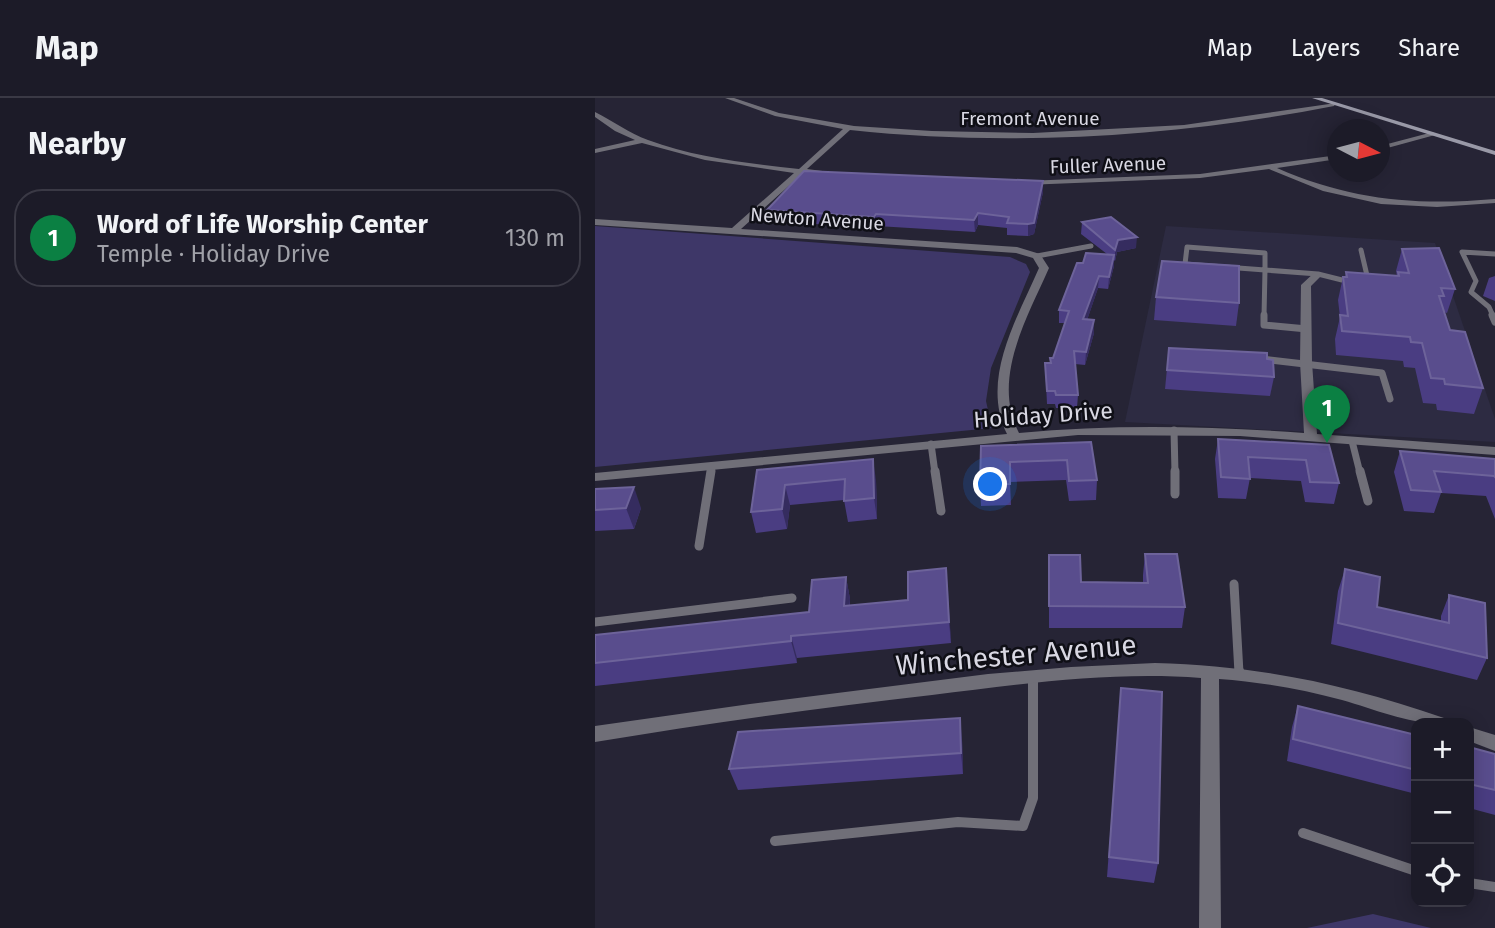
<!DOCTYPE html>
<meta charset="utf-8">
<style>
:root{--surface:#1c1b28;--page:#292834;--text:#f1f3f6;--muted:#a0a1a8;--line:#3a3945;--accent:#0b8043}
body{margin:0;font-family:"Fira Sans",sans-serif;background:var(--page);color:var(--text)}
.controls{position:absolute;right:21px;bottom:21px;display:grid;overflow:hidden;border-radius:14px;box-shadow:0 4px 18px #0003}
.controls button{width:63px;height:63px;display:grid;place-items:center;padding:0;border:0;border-bottom:2px solid var(--line);background:var(--surface);color:var(--text);font:35px sans-serif}
.compass{position:absolute;left:732px;top:21px;width:63px;height:63px;border-radius:50%;background:var(--surface);box-shadow:0 4px 18px #0003;rotate:96deg}
.you{position:absolute;left:396px;top:387px;width:24px;height:24px;margin:-18px;border:5px solid #fff;border-radius:50%;background:#1a73e8;box-shadow:0 0 0 10px #1a73e833}
.badge{display:grid;place-items:center;width:46px;height:46px;border-radius:50%;background:var(--accent);color:#fff;font-size:23px;font-weight:700}
.pin{position:absolute;translate:-50% -58px;filter:drop-shadow(0 2px 4px #0008)}
.pin::after{content:'';position:absolute;top:37px;width:24px;height:21px;background:inherit;clip-path:polygon(0 0,100% 0,50% 100%)}
.list{margin:0;padding:0;list-style:none}
h2{display:flex;justify-content:space-between;align-items:center;height:91px;margin:0;padding:0 28px;font-size:30px}
h2 small{font-size:23px;font-weight:400;color:var(--muted)}
.list li{display:grid;grid-template-columns:46px 1fr auto;gap:21px;align-items:center;box-sizing:border-box;height:98px;margin:0 14px 14px;padding:0 14px;border:2px solid var(--line);border-radius:28px}
.list b{display:block;font-size:26px;white-space:nowrap}
.list p{margin:0;font-size:23px;white-space:nowrap;color:var(--muted)}
.list em{font-size:23px;font-style:normal;color:var(--muted)}
.icon{flex:none;width:38px;height:38px;fill:none;stroke:currentColor;stroke-width:2;stroke-linecap:round;stroke-linejoin:round}
.map{position:relative;flex:none;width:900px;height:830px;overflow:hidden}
header{display:flex;align-items:center;gap:42px;box-sizing:border-box;height:98px;padding:0 35px;background:var(--surface);border-bottom:2px solid var(--line)}
header strong{font-size:33px}
nav{display:flex;gap:38px;margin-inline-start:auto;font-size:24px}
main{display:flex}
aside{flex:1;background:var(--surface)}
.map>svg:first-child{display:block}
</style>
<header>
<strong>Map</strong>
<nav><a>Map</a><a>Layers</a><a>Share</a></nav>
</header>
<main>
<aside>
<h2>Nearby<small></small></h2>
<ul class="list">
<li><span class="badge">1</span><div><b>Word of Life Worship Center</b><p>Temple · Holiday Drive</p></div><em>130 m</em></li>
</ul>
</aside>
<div class="map">
<svg width="900" height="830" viewBox="0 0 900 830">
<rect width="100%" height="100%" fill="#262435"/>
<path fill="#2d2b42" d="M571 128 840 145 900 321V344L530 324Z"/>
<g fill="#3e3768">
<path d="M0 128 415 159 431 166 435 174 396 270 391 303 397 330 0 369Z"/>
<path d="M778 816 836 830H712Z"/>
</g>
<g fill="none" stroke-linecap="round" stroke-linejoin="round">
<g stroke="#706f78" stroke-width="5">
<path d="M592 149 670 155V172L590 166Z"/>
<path d="M766 152 774 186"/>
<path d="M442 158 496 148"/>
<path d="M669 218 670 172 723 176 755 184"/>
<path d="M898 218 894 209 876 194 881 183 867 154 900 156"/>
</g>
<g stroke="#706f78" stroke-width="7">
<path d="M669 217V227L712 231"/>
<path d="M897 217 900 224"/>
<path d="M667 261 787 275 795 301"/>
<path d="M579 332 580 375"/>
<path d="M757 343 765 375"/>
<path d="M336 346 340 375"/>
<path d="M116 375 117 368"/>
</g>
<g stroke="#706f78" stroke-width="9">
<path d="M340 373 346 413"/>
<path d="M580 373V396"/>
<path d="M765 373 773 403"/>
<path d="M104 448 116 373"/>
<path d="M639 486 644 575"/>
<path d="M0 524 197 500"/>
</g>
<g stroke="#706f78" stroke-width="10">
<path d="M644 573V576"/>
<path d="M708 735 821 773"/>
<path d="M180 743 363 724 428 728 438 700V580"/>
<path d="M874 785 900 789"/>
</g>
<g fill="#706f78" fill-rule="evenodd">
<path d="M130 0H139L184 15 259 28 337 33 438 35 589 27 741 5 739 8C580 39 416 49 255 32L212 71 235 74V78L207 76 146 131 422 149 445 156 454 170C432 220 396 281 424 335 518 326 614 328 709 335L705 264 706 187 720 174H726V178L716 188 717 264 722 336 900 349V357L645 338 483 337 0 383V375L412 336C385 281 422 221 444 170L438 160 421 155 0 127V121L137 130 199 75 110 62 47 45 0 55V51L40 42 20 33 0 19V14C18 23 34 35 53 42 101 60 153 65 204 71L248 31 180 18Z"/>
<path d="M838 34 840 37 785 52V48Z"/>
<path d="M743 57V61L682 70C755 102 821 108 900 101V105L842 109 786 106 728 93 674 71 605 80 430 87 426 85 430 83 605 76Z"/>
<path d="M560 565C665 568 750 586 849 620L852 625C815 627 782 612 747 602 706 591 665 584 624 581L626 830H604L606 580C517 573 425 586 337 597 224 610 112 625 0 644V628L155 606 393 576 476 569Z"/>
<path d="M874 629 900 637V653L874 643Z"/>
</g>
<path fill="#9999a7" fill-rule="evenodd" d="M717 0H727L900 53V57Z"/>
</g>
<g fill="#4a3d82">
<path d="M448 94 439 136 433 138 412 137V130L383 127 380 134 282 128 281 130 174 123 172 112Z"/>
<path d="M487 124 541 150 522 154 520 163 519 162V168L513 191 503 190 492 222 499 235 490 267 480 266 483 297 482 310H461L460 306H452L450 265H455L458 260 470 225H464V212L488 165 512 156 486 136Z"/>
<path d="M807 151 860 191 852 215 849 214 855 232 888 290 879 316 842 312 841 306 828 305 820 270 809 269 808 263 741 257 740 241 745 219 743 202 748 179H750L751 174 802 178 801 173Z"/>
<path d="M900 178V203L888 198 894 180Z"/>
<path d="M561 199 644 205 641 228 559 222Z"/>
<path d="M574 250 672 261 679 279 675 298 570 291Z"/>
<path d="M623 341 734 347 744 385 739 406 710 404 706 383 655 380 651 401 623 400 620 361Z"/>
<path d="M496 344 502 382 501 402 474 403 471 382 415 384 416 407 386 408 385 387 386 348Z"/>
<path d="M805 353 900 361V421L891 398 846 395 839 415 809 413 799 374Z"/>
<path d="M162 372 281 382 282 421 253 424 249 402 195 407 192 431 161 435 156 414Z"/>
<path d="M0 391 46 410 39 431 0 433Z"/>
<path d="M550 456 590 509 587 530H454V457L486 484 548 485V477Z"/>
<path d="M351 470 356 545 202 560V565L0 588V537L214 514 251 479 255 501V508L313 502Z"/>
<path d="M750 471 782 509 846 523V518L854 497 892 560 882 582 736 546 743 493Z"/>
<path d="M526 590 563 765 559 785 512 779Z"/>
<path d="M703 608 821 637V696L692 663 697 629Z"/>
<path d="M367 641 368 676 143 692 134 671Z"/>
<path d="M874 649 900 656V717L874 710Z"/>
</g>
<g fill="#352c5f">
<path d="M448 83V94L439 136 433 138V126Z"/>
<path d="M383 115V127L380 134 379 122Z"/>
<path d="M281 116 282 128 281 130 279 119Z"/>
<path d="M542 139 541 150 522 154 520 163V152L523 142Z"/>
<path d="M519 157V168L513 191 514 179Z"/>
<path d="M504 178 503 190 488 234V221Z"/>
<path d="M499 222V235L490 267 491 254Z"/>
<path d="M278 361 281 382 282 421 279 400Z"/>
<path d="M190 387 195 407 192 431 187 411Z"/>
<path d="M39 389 46 410 39 431 31 410Z"/>
<path d="M351 470 353 492 356 545 354 524Z"/>
<path d="M251 479 255 501 253 529 249 508Z"/>
<path d="M196 538 202 560V565L196 543Z"/>
<path d="M365 620 367 641 368 676 366 655Z"/>
</g>
<g fill="#594d8d" stroke="#6d639a" stroke-width="2">
<path d="M209 73 448 83 439 125 433 126 412 125 414 119 383 115 379 122 281 116 279 119 172 112Z"/>
<path d="M516 119 542 139 523 142 520 152 487 124Z"/>
<path d="M844 150 860 191 846 190 849 198H844L855 232 870 234 888 290 850 286 849 281 836 280 827 245 816 244 815 239 747 233 745 217 753 218 748 179H752L751 174 804 178 803 174 814 175 807 151Z"/>
<path d="M491 155 519 157 514 179 504 178 488 221 499 222 491 254 479 253 483 297H461L460 293H452L450 265H456L455 260H458L474 213 464 212 482 165H488Z"/>
<path d="M567 163 644 168V205L561 199Z"/>
<path d="M574 250 672 255V261L678 262 679 279 572 272Z"/>
<path d="M623 341 734 347 744 385 715 384 711 362 653 359 655 381 626 379Z"/>
<path d="M496 344 502 382 474 383 472 362 415 364V386L385 387 386 348Z"/>
<path d="M805 353 900 361V379L899 378 839 373 846 394 816 392Z"/>
<path d="M278 361 279 400 249 403 250 381 190 387 187 411 156 414 162 372Z"/>
<path d="M39 389 31 410 0 412V391Z"/>
<path d="M550 456H582L590 509 454 508V457H485L486 484 553 485Z"/>
<path d="M351 470 354 524 196 538V543L0 565V537L214 514 217 482 251 479 249 508 313 502V474Z"/>
<path d="M750 471 785 479 782 509 854 525V497L890 505 892 560 743 525Z"/>
<path d="M526 590 567 594 563 765 514 759Z"/>
<path d="M703 608 821 637V672L698 641Z"/>
<path d="M365 620 366 655 134 671 143 634Z"/>
<path d="M874 649 900 656V692L874 686Z"/>
</g>
<g text-anchor="middle" dominant-baseline="central" stroke-width="5" stroke-linejoin="round" paint-order="stroke">
<g font-size="19" fill="#d9d8e3" stroke="#0f0f16">
<text x="435" y="20">Fremont Avenue</text>
<text transform="translate(513 67) rotate(-2)">Fuller Avenue</text>
<text transform="translate(222 121) rotate(4)">Newton Avenue</text>
</g>
<g font-size="23" fill="#d9d8e3" stroke="#0f0f16">
<text transform="translate(448 317) rotate(-4)">Holiday Drive</text>
</g>
<g font-size="28" fill="#d9d8e3" stroke="#0f0f16">
<text transform="translate(421 557) rotate(-5)">Winchester Avenue</text>
</g>
</g>
</svg>
<div class="controls">
<button>+</button>
<button>−</button>
<button><svg class="icon" aria-label="locate" viewBox="0 0 24 24"><circle cx="12" cy="12" r="6"/><path d="M12 2v4M12 18v4M2 12h4M18 12h4"/></svg></button>
</div>
<svg class="compass" viewBox="-18 -18 36 36"><path d="M0-13l5 13h-10z" fill="#e53935"/><path d="M0 13l5-13h-10z" fill="#a0a1a8"/></svg>
<div class="you"></div>
<div class="pin badge" style="left:732px;top:345px">1</div>
</div>
</main>
